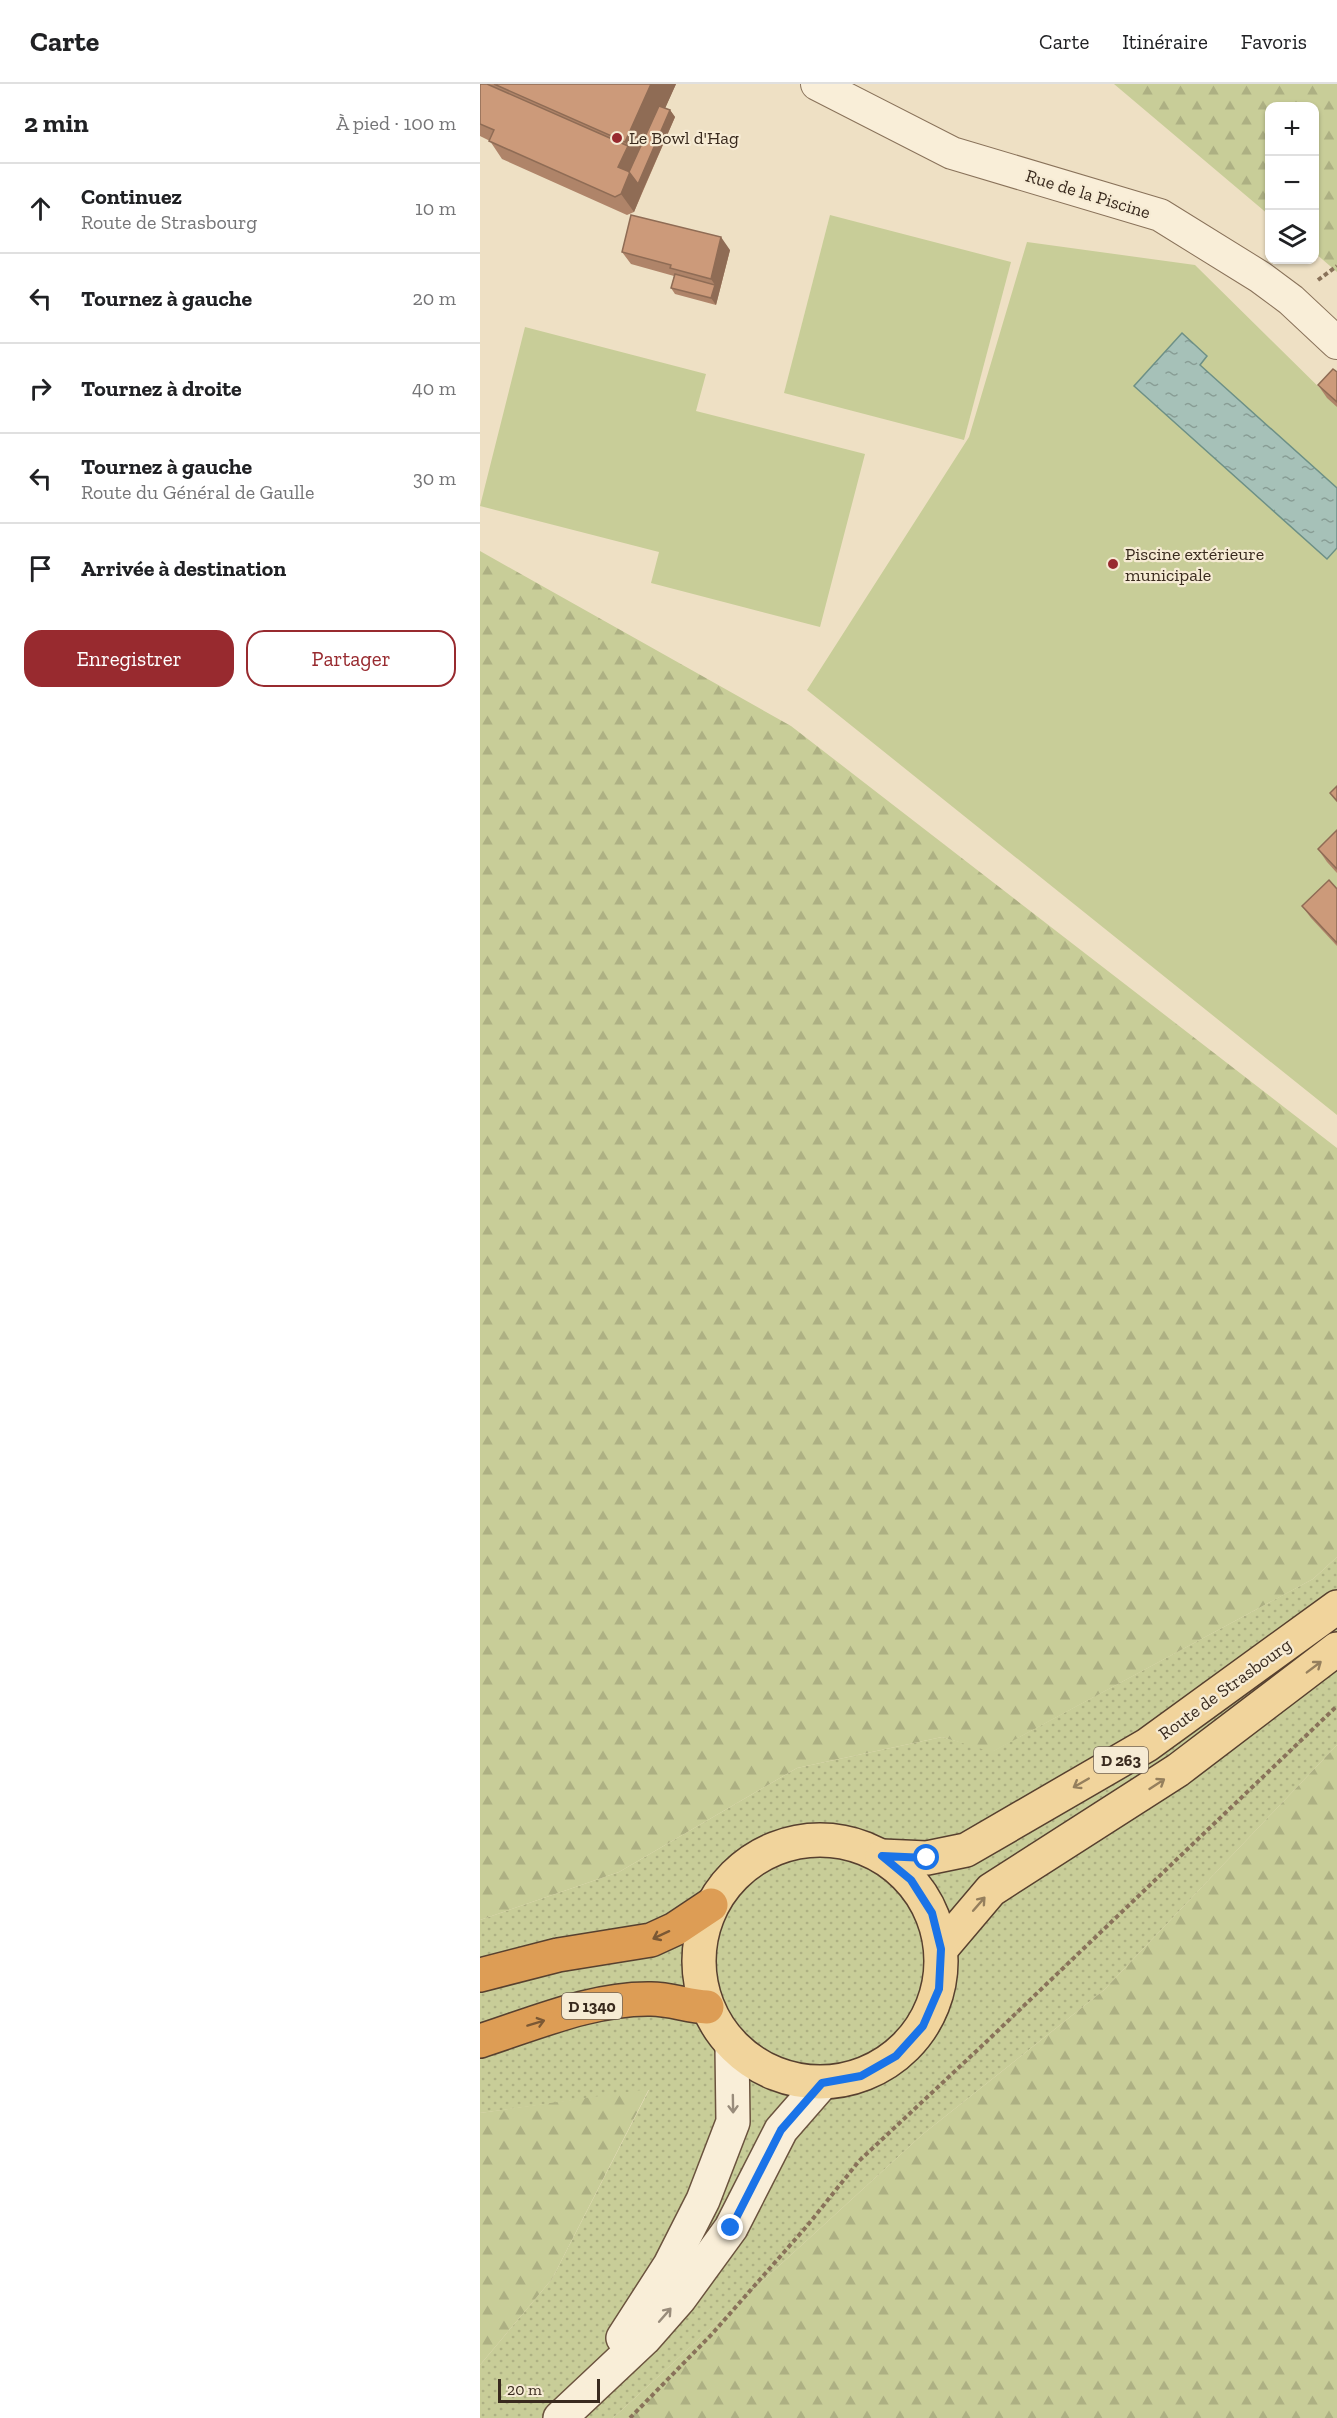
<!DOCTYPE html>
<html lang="fr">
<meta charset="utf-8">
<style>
:root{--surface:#fff;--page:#f2f2f2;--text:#202124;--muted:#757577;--line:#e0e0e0;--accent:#982a2f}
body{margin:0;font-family:"Zilla Slab",serif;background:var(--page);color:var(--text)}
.controls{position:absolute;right:18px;top:18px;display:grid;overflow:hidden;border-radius:12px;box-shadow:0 2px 4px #0004}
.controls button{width:54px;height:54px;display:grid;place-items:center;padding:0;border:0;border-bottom:2px solid var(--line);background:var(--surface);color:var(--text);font:30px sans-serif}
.scale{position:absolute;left:18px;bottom:15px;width:102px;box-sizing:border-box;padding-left:6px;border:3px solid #392a1e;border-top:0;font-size:16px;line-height:21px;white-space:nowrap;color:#392a1e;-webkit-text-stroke:4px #f6ebd4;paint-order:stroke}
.stop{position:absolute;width:18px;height:18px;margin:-14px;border:4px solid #1a73e8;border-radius:50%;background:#fff}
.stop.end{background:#1a73e8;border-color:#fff;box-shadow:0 2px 6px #0008}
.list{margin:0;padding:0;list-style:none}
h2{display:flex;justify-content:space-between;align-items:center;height:78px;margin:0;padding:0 24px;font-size:26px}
h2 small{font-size:20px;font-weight:400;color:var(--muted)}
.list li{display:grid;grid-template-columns:39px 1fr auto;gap:18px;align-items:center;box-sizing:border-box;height:90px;padding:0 24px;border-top:2px solid var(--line)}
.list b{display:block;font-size:22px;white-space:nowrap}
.list p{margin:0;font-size:20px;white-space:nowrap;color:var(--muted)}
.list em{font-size:20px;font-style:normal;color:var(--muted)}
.actions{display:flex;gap:12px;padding:18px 24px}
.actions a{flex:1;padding:14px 0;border:2px solid var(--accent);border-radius:18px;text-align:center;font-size:21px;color:var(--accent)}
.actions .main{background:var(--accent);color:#fff}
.icon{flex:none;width:33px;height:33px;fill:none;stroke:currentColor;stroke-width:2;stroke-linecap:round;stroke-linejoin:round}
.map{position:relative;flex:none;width:857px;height:2334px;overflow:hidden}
header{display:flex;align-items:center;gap:36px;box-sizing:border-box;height:84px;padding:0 30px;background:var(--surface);border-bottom:2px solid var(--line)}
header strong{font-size:28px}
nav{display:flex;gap:33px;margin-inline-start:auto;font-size:21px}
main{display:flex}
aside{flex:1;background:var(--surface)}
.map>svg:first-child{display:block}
</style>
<header>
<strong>Carte</strong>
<nav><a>Carte</a><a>Itinéraire</a><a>Favoris</a></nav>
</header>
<main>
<aside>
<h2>2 min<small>À pied · 100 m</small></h2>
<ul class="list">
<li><svg class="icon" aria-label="ahead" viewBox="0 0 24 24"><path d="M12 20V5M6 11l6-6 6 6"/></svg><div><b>Continuez</b><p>Route de Strasbourg</p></div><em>10 m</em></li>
<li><svg class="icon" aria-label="left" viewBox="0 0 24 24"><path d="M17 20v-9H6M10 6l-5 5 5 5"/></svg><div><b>Tournez à gauche</b></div><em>20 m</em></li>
<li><svg class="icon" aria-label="right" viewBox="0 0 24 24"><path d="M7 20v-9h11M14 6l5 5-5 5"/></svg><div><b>Tournez à droite</b></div><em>40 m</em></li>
<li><svg class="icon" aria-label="left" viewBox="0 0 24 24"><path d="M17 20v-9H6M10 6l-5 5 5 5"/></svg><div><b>Tournez à gauche</b><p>Route du Général de Gaulle</p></div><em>30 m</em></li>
<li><svg class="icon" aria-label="arrive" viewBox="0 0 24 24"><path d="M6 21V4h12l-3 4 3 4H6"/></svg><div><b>Arrivée à destination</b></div></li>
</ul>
<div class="actions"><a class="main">Enregistrer</a><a>Partager</a></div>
</aside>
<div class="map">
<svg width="857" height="2334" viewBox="0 0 857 2334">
<defs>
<pattern id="grass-dots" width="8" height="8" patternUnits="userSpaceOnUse" patternTransform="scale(1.5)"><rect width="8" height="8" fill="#c8cd98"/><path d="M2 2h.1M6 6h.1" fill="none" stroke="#adb083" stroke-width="1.8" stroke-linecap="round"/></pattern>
<pattern id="forest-firs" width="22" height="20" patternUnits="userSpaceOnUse" patternTransform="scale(1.5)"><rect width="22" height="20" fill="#c8cd98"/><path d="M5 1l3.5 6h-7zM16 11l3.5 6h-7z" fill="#adb083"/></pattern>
<pattern id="water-ripples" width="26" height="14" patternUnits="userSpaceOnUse" patternTransform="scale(1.5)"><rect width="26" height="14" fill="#a6c1b8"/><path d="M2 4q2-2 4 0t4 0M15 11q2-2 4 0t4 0" fill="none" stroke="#889d95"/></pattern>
</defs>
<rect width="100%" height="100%" fill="#eee0c4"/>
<path fill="url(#grass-dots)" d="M857 1473V1661L624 1906 443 2050 133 2334H0V2281L72 2195 169 2006 0 2029V1836L139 1788 317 1684 462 1653 513 1667 833 1495Z"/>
<g fill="url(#forest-firs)">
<path d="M634 0H857V188L835 169 834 22H790L789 131Z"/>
<path d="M0 467 311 642 857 1064V1473L833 1495 512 1668 462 1653 317 1684 139 1788 0 1836Z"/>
<path d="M857 1661V2334H133L443 2050 624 1906Z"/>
<path d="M169 2005 72 2195 0 2281V2029Z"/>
</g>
<g fill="#c8cd98">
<path d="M350 131 531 178 484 356 304 309Z"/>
<path d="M547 158 715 181 857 321V1031L327 606 489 353Z"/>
<path d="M45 243 226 290 216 327 385 370 340 543 171 499 179 468 0 422Z"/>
</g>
<path fill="url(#water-ripples)" stroke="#6d9086" stroke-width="1.5" d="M702 249 727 272 720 281 857 404V464L847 475 654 302Z"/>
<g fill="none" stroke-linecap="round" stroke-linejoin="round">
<g stroke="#89725a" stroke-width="34">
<path id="street" d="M337 0 472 69 680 131 780 193 811 216 857 259"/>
</g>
<g stroke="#6b533e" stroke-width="36">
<g id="secondary">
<path d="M143 2254 190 2181 223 2116 253 2038 252 1962"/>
<path d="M80 2334 164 2255 200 2214 251 2144 301 2046 342 1999"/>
</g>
</g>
<g stroke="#57402f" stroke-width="36">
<g id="primary">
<circle cx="340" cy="1877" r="121"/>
<path d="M402 1772 447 1774 486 1766 667 1661 857 1523"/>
<path d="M461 1865 511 1806 698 1686 857 1565"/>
</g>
</g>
<g stroke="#57402f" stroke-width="36">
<g id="highway">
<path d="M0 1891 78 1871 171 1856 195 1845 231 1821"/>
<path d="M0 1957C56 1939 113 1914 171 1915 190 1915 208 1922 227 1923"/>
</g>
</g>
<g stroke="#89725a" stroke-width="4" stroke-dasharray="4.5 3" stroke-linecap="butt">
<path d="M838 196 857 182"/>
<path d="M150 2334 232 2250 327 2142 379 2077 506 1958 857 1622"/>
</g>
<use href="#street" stroke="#f9eed8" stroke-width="32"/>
<use href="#secondary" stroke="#f9eed8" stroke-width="33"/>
<use href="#primary" stroke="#f1d49c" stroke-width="33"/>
<use href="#highway" stroke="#dd9d55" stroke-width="33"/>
</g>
<g fill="#af8469">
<path d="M0 0H196L185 24 190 26 195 33 154 128 147 131 22 75 10 57 0 52Z"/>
<path d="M250 166 236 221 195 210 191 204 194 192 151 180 142 168Z"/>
<path d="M857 288V323L847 314 838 301Z"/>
<path d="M857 746V789L847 778 838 765Z"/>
<path d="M857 805V862L831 834 822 822Z"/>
</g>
<g fill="#8f6c55">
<path d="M171 0H196L154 94 163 106 154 128 141 110 138 83 148 62 145 58Z"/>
<path d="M190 26 195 33 163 106 158 100Z"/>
<path d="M241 153 250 166 236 221 231 214 235 201 231 195Z"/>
</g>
<g fill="#cc9a7a" stroke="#8f6c55" stroke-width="1.5">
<path d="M0 0H7L148 62 138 83 150 88 141 110 135 113 9 57 14 46 0 40Z"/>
<path d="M14 0H171L145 58Z"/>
<path d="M179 22 190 26 158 100 149 88Z"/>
<path d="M151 131 241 153 231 195 190 184 191 181 142 168Z"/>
<path d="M195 190 235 201 231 214 191 204Z"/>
<path d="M853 285 857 288V318L838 301Z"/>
<path d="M857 702V717L850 709Z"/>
<path d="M857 746V785L838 765Z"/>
<path d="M849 796 857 805V859L822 822Z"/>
</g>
<defs><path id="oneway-shaft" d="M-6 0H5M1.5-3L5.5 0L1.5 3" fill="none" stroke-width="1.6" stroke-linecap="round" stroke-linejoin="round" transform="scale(1.5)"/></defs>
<g stroke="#957f5d">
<use href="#oneway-shaft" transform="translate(834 1583) rotate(-37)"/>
<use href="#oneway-shaft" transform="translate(601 1699) rotate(150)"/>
<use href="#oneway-shaft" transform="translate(677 1700) rotate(-33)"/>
<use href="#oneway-shaft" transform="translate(499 1820) rotate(-49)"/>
</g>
<g stroke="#7b5834">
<use href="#oneway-shaft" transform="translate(181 1851) rotate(155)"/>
<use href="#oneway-shaft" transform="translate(56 1939) rotate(-17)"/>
</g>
<g stroke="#998c7b">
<use href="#oneway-shaft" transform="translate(253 2020) rotate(89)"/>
<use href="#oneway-shaft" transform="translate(185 2231) rotate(-49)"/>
</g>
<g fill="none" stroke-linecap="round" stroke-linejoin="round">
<path stroke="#1a73e8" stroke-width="8" d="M251 2144 301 2046 342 1999 381 1992 416 1972 443 1942 459 1905 461 1865 452 1829 431 1796 402 1772 447 1774"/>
</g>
<g fill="#982a2f" stroke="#f6ebd4" stroke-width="2">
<circle cx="137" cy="54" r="6"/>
<circle cx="633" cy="480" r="6"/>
</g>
<g text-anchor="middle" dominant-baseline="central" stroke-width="4.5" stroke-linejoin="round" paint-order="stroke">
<g fill="#f6ebd4" stroke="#726455" stroke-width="1.5">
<rect x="614" y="1663" width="54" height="26" rx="4.5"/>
<rect x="82" y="1909" width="60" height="26" rx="4.5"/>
</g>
<g font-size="16" font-weight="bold" fill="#392a1e">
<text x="641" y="1676">D 263</text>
<text x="112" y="1922">D 1340</text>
</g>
<g font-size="18" fill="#392a1e" stroke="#f6ebd4" text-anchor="start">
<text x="149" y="54">Le Bowl d'Hag</text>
<text x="645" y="470">Piscine extérieure<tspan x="645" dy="21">municipale</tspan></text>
</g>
<g font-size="18" fill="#392a1e" stroke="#f6ebd4">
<text transform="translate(608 110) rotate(17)">Rue de la Piscine</text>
<text transform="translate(745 1605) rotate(-36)">Route de Strasbourg</text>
</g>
</g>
</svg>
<div class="controls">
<button>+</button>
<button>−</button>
<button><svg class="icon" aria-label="layers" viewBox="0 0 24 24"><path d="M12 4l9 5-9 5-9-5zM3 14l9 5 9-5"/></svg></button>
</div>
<div class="scale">20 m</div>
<div class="stop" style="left:447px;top:1774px"></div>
<div class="stop end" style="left:251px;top:2144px"></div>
</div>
</main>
